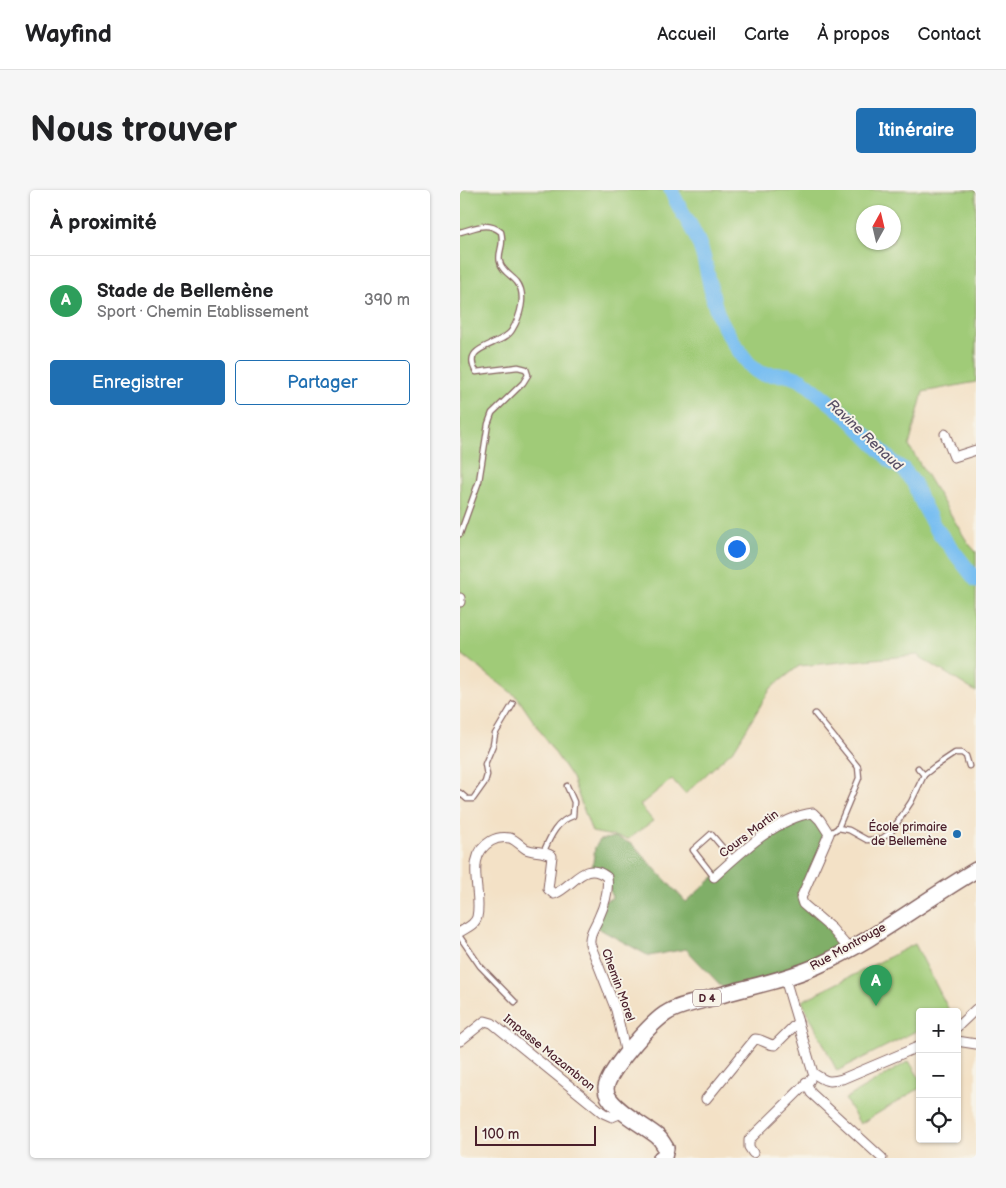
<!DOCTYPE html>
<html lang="fr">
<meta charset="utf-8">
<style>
:root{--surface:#fff;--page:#f6f6f6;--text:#202124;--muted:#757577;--line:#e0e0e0;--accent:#1f6fb2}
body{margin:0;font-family:"Balsamiq Sans",sans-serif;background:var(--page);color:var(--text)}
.controls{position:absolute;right:15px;bottom:15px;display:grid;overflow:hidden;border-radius:5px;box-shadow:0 1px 4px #0004}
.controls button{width:45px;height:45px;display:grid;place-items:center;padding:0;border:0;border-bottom:1px solid var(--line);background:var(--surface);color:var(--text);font:25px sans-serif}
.compass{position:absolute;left:396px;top:15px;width:45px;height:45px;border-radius:50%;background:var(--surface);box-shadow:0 1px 4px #0004;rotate:8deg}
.scale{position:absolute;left:15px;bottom:12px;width:121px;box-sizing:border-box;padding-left:5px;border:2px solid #4a1f2b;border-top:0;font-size:14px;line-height:18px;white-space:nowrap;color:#4a1f2b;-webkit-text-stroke:4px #f7f3e8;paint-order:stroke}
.you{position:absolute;left:276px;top:358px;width:18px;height:18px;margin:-12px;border:4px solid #fff;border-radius:50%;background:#1a73e8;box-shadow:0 0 0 8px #1a73e833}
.badge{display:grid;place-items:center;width:32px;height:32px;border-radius:50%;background:var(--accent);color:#fff;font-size:16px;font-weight:700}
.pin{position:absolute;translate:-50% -41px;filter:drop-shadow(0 1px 2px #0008)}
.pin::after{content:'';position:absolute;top:26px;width:18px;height:15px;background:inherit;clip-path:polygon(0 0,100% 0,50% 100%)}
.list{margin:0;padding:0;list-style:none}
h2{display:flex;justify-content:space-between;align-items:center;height:65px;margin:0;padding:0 20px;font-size:21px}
h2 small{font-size:16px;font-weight:400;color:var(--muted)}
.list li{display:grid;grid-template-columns:32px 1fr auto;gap:15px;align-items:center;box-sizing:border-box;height:90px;padding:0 20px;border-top:1px solid var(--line)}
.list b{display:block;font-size:19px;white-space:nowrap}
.list p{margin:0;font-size:16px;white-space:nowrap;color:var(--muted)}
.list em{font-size:16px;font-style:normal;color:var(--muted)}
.actions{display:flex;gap:10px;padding:15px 20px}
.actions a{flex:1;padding:11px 0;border:1px solid var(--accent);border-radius:5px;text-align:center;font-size:18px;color:var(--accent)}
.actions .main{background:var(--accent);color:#fff}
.icon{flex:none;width:28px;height:28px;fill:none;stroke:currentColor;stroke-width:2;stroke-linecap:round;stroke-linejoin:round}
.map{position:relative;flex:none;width:516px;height:968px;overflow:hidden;border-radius:5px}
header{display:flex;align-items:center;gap:30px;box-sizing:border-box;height:70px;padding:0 25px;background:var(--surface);border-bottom:1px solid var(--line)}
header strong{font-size:24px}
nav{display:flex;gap:28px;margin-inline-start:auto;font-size:18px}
.intro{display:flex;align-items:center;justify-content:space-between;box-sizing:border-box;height:120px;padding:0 30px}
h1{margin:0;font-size:35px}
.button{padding:12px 22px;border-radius:5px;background:var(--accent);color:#fff;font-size:18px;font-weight:700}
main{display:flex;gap:30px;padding:0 30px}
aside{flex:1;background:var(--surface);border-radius:5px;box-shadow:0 1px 4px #0004}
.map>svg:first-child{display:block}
</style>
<header>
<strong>Wayfind</strong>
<nav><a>Accueil</a><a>Carte</a><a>À propos</a><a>Contact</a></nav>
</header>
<div class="intro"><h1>Nous trouver</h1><a class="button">Itinéraire</a></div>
<main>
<aside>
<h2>À proximité<small></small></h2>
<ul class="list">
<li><span class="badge" style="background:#2e9e5b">A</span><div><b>Stade de Bellemène</b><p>Sport · Chemin Etablissement</p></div><em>390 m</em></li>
</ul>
<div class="actions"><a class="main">Enregistrer</a><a>Partager</a></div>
</aside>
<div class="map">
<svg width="516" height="968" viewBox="0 0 516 968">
<rect width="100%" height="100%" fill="#f7f3e8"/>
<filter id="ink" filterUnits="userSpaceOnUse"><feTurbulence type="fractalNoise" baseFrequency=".02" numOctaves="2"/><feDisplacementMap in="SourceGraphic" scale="10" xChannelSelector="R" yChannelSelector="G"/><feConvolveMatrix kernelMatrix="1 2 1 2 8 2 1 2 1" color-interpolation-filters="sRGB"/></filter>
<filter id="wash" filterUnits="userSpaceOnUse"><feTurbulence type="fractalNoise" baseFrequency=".0096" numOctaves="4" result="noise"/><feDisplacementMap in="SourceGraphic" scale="20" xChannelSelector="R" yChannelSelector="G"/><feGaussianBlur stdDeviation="1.12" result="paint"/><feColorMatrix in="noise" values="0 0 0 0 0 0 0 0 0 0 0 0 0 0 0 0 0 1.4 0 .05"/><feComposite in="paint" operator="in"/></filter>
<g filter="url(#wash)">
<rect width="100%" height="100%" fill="#f3e1c6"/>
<g fill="#a0cb78" stroke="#757552" fill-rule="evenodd">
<path d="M0 0H516V192L463 202 449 256 508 353 516 362V502L457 465 339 476 311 498 275 558 225 604 212 589 180 615 193 631 168 649 132 642 112 588 57 507 0 463ZM403 22H433V52H403Z"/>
<path d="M455 754 490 822H460V839L377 881 342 811Z"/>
<path d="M449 871 460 889V898L400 934 385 909Z"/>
</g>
<path fill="#80af68" stroke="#65674a" d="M353 623 369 644 341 708 389 759 267 802 226 759 189 766 134 736 145 711 152 708 147 687 132 680 135 657 140 650 155 647 172 654 226 712 273 670 316 637Z"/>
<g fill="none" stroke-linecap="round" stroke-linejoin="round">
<path stroke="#7abff1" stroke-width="15" d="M211 0C218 18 231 33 238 51 248 74 249 99 257 122 263 137 271 149 280 162 286 170 292 180 302 184L328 185 342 190 388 227 433 273 443 279 454 293 458 304 474 336 516 390"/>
</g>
</g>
<g filter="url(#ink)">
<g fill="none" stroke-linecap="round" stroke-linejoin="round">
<g stroke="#856361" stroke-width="7">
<g id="service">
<path d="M0 42C16 38 27 31 41 42 45 56 37 62 40 72 41 80 52 86 57 92 67 105 60 127 52 140 42 157 0 154 16 182L58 177 66 179 68 185 63 193 32 223 28 234 19 291 0 344"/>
<path d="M355 524 398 577 399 588 378 638 369 644"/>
<path d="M458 578 464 585"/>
<path d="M0 603 7 609H13L25 592 27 585 25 574 33 555 35 544 53 514"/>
<path d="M378 638 389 640 407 650 421 649 431 642 451 612 464 585 474 577 495 563H502L506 566 509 576"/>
<path d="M84 661C90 647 97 631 113 626L114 612 107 596"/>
<path d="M254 687 233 660 251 644 273 670"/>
<path d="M0 747 20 776 55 812"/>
</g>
</g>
<g stroke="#856361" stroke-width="11">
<g id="minor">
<path d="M485 244 494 267 516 260"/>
<path d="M0 408V412"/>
<path d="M254 687C280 663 318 627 353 623L360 630 369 644 341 708 343 714 372 739 389 759"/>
<path d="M0 742C6 738 15 735 17 727 23 702 3 667 31 651 36 648 44 647 50 648 56 650 61 656 66 659 75 663 82 660 92 666L88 699 94 704C114 696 124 669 147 687 149 701 145 714 139 727 135 737 129 743 130 754L156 820 166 864"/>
<path d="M322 788 326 792 353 883C365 891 368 893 382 889L460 856"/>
<path d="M497 837 516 819"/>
<path d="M0 851 25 831 32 833 143 923 152 927 164 922"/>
<path d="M497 851 516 854"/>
<path d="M346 892 351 903 422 968"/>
<path d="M246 909 295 849C303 849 307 855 315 855L338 832"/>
<path d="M293 963 289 957V950L350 890"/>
</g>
</g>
<g stroke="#856361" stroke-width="18">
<path id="primary" d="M201 968 204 967 206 958C203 954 201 949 197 946 184 935 145 916 146 898 148 881 190 834 205 824 216 816 231 814 244 810 281 798 321 792 357 776 413 751 463 711 516 680"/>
</g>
<use href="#service" stroke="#fff" stroke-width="4.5"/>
<use href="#minor" stroke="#fff" stroke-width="9"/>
<use href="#primary" stroke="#fff" stroke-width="15"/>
</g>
</g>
<circle fill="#1f6fb2" stroke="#f7f3e8" stroke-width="2" cx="497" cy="644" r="5"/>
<g text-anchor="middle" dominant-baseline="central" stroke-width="4" stroke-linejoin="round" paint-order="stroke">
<rect fill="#f7f3e8" stroke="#7e5f64" stroke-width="1" x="233" y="799.5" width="28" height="17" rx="4"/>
<g font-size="11" font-weight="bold" fill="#4a1f2b">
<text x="247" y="808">D 4</text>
</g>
<g font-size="12" fill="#4a1f2b" stroke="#f7f3e8" text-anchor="end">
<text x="487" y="637">École primaire<tspan x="487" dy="14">de Bellemène</tspan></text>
</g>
<g font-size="12" fill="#4a1f2b" stroke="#f7f3e8">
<text transform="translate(289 644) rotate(-37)">Cours Martin</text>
<text transform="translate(388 757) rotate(-29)">Rue Montrouge</text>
<text transform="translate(158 795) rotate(70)">Chemin Morel</text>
<text transform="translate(89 863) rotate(39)">Impasse Mazambron</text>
</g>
<g font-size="14" font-style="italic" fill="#584f66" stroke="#f7f3e8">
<text transform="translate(405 245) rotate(43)">Ravine Renaud</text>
</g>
</g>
</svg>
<div class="controls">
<button>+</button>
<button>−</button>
<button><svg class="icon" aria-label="locate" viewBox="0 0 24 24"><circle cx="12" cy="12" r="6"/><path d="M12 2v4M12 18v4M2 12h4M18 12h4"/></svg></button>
</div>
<svg class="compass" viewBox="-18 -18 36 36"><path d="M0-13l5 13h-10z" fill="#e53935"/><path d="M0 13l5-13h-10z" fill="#757577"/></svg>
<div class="scale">100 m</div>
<div class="you"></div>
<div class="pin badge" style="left:416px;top:816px;background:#2e9e5b">A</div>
</div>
</main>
